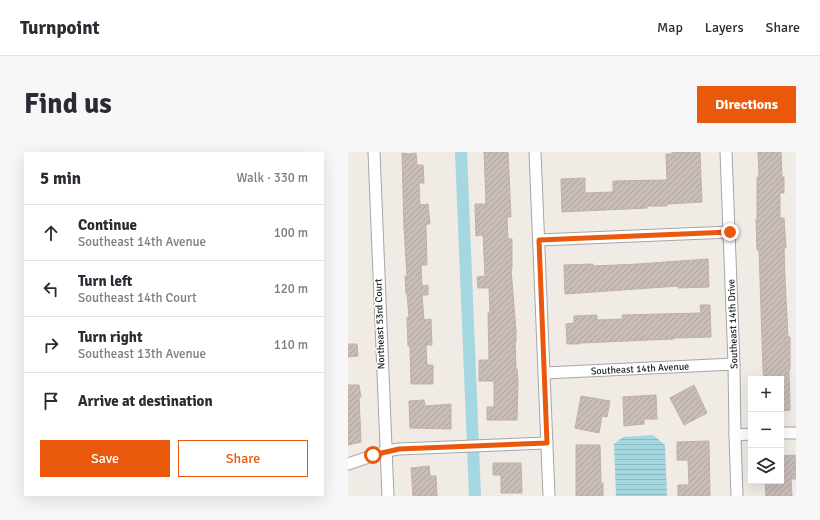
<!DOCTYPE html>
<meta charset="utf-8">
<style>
:root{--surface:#fff;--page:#f7f7f7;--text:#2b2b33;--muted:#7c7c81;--line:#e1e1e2;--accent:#ea580c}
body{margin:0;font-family:Signika,sans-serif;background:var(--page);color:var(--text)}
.controls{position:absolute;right:12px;bottom:12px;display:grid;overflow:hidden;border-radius:0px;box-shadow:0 4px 16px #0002}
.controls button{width:36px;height:36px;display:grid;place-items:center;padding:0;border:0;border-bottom:1px solid var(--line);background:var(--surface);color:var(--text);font:20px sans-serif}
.stop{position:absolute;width:12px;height:12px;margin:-9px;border:3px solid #ea580c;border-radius:50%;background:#fff}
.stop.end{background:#ea580c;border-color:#fff;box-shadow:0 1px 4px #0008}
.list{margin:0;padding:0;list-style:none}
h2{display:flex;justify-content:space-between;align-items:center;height:52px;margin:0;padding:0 16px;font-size:17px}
h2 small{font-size:13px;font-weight:400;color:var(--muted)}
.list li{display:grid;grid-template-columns:26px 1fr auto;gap:12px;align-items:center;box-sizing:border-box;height:56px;padding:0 16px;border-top:1px solid var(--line)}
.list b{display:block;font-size:15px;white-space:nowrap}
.list p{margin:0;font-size:13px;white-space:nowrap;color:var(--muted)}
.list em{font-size:13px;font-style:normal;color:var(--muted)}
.actions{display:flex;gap:8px;padding:12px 16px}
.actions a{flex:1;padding:9px 0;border:1px solid var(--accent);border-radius:0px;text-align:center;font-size:14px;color:var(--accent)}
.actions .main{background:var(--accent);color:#fff}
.icon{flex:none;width:22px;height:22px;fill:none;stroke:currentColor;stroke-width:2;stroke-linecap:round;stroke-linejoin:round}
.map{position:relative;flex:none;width:448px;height:344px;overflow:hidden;border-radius:0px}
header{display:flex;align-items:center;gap:24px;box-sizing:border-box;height:56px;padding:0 20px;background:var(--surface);border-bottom:1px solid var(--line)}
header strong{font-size:19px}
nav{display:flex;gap:22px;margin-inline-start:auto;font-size:14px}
.intro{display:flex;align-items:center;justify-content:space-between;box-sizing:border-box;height:96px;padding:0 24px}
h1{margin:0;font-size:28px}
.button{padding:10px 18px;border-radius:0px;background:var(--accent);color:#fff;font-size:14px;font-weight:700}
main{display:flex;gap:24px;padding:0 24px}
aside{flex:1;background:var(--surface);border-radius:0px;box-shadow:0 4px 16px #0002}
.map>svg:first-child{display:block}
</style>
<header>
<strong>Turnpoint</strong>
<nav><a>Map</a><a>Layers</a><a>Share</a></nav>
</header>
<div class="intro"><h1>Find us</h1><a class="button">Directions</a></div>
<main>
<aside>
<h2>5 min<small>Walk · 330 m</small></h2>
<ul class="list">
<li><svg class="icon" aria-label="ahead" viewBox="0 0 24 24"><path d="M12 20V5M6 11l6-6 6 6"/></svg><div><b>Continue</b><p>Southeast 14th Avenue</p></div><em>100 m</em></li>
<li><svg class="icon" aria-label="left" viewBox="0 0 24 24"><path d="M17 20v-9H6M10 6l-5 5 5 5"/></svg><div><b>Turn left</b><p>Southeast 14th Court</p></div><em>120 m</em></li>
<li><svg class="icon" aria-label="right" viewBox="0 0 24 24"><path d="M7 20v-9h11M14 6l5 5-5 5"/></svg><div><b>Turn right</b><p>Southeast 13th Avenue</p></div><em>110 m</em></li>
<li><svg class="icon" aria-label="arrive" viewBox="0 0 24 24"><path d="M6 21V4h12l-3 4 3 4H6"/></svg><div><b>Arrive at destination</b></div></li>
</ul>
<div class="actions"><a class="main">Save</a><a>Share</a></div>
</aside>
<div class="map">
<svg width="448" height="344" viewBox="0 0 448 344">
<defs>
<pattern id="water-rules" width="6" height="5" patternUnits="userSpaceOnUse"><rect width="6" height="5" fill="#a4d7df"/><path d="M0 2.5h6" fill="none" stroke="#8db8bf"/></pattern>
<pattern id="building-hatch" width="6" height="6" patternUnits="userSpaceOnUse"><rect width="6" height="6" fill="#c8bdb8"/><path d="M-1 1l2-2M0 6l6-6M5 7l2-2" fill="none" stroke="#aba29e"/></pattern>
</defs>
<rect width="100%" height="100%" fill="#f0ebe5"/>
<path fill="url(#water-rules)" d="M305 283 317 293 319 344H268L266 292 275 285Z"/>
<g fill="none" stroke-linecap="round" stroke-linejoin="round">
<path stroke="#a4d7df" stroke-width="12" d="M113 0 127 344"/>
</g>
<g fill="url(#building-hatch)" stroke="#c2b0a7">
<path d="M136 0H160L163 65H159L160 87H164V117H163L168 179V190H167L168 217H169L170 229 169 268H139V255H146V229H131V208H141L140 161 142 160 141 136H130L129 125 137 124 135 83 128 84 127 52H138Z"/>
<path d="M324 0H352L354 50 319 52V54H299V56L214 60 213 27 237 26V41L265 40V29L319 28 318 2H324Z"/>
<path d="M410 0H433L434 25H436V41H432V66H436L438 96H436L437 126 440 185H442V218H441L442 258 433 259V227H416L415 218 411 98H409L408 67H409V25H411Z"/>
<path d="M54 1 61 2 68 1 69 13H75L76 31H71L72 53 80 52 82 72H78L79 113H73L74 134 80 133V143H74L76 168 83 167 84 193H78L79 213H85V232H63L62 194H60L59 165 61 166 59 142H58L57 124 59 125 56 77Z"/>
<path d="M360 107 361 135 330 136V134L217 142 216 113 245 112V114L290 112Z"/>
<path d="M352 153H362L363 185 326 186V187L231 191V192H219L218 172 226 171V164L249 163V168L275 167 274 163 353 161Z"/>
<path d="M0 192H9L10 204 0 205Z"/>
<path d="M0 233H11L13 245H11L13 290 0 293Z"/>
<path d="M346 233 359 261 336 273 322 246Z"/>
<path d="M308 243 309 267H296V272L276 274 275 245Z"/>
<path d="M233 244 262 249 259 265 254 264 251 281 227 276Z"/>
<path d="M76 248 77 254 103 252V277L62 276 61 249Z"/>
<path d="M361 289 362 344H330V333H341L340 308H329V290Z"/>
<path d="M228 293H252L253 332 255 331V344H228Z"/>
<path d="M447 303 448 327H443L444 344H418L417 329H433V304Z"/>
<path d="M145 311H173L174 341H153V323H145Z"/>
<path d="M81 314 82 324H88L89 344H65L63 316Z"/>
</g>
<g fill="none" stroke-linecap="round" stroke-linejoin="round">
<g stroke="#a6a6a6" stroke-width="13">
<g id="minor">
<path d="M26 0 40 344"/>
<path d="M187 0 201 344"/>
<path d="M378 0 386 212 387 283 389 344"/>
<path d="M191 88 382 80"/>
<path d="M197 221 386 212"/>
<path d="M433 281H448"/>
<path d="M387 283 403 282"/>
<path d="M0 312 38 299 51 297 199 291"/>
</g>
</g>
<use href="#minor" stroke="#fff" stroke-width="11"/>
</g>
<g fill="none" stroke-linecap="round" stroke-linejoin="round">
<path stroke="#ea580c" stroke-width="5" d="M25 303 51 297 199 291 191 88 382 80"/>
</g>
<g text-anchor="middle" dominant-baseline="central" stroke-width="3" stroke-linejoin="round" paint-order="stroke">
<g font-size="10" fill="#1f1f1f" stroke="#fff">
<text transform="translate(32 172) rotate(-92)">Northeast 53rd Court</text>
<text transform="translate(385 172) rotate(-92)">Southeast 14th Drive</text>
<text transform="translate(292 217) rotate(-3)">Southeast 14th Avenue</text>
</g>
</g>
</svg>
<div class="controls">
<button>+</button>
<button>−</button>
<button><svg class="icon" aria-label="layers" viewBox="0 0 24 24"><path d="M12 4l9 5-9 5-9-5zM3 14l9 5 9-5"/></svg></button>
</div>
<div class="stop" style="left:25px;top:303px"></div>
<div class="stop end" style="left:382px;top:80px"></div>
</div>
</main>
